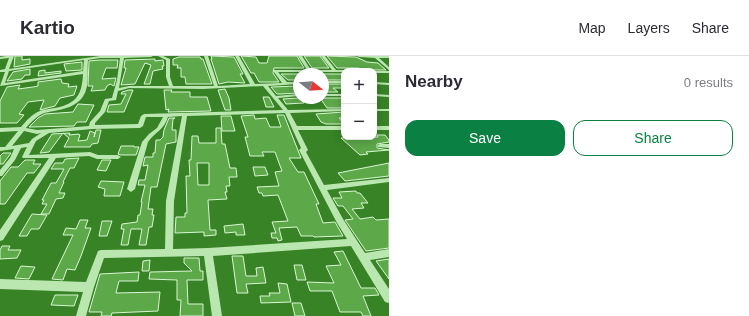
<!DOCTYPE html>
<meta charset="utf-8">
<style>
:root{--surface:#fff;--page:#f2f2f3;--text:#2b2b33;--muted:#7c7c81;--line:#e1e1e2;--accent:#0b8043}
body{margin:0;font-family:Arial,sans-serif;background:var(--page);color:var(--text)}
.controls{position:absolute;right:12px;top:12px;display:grid;overflow:hidden;border-radius:8px;box-shadow:0 2px 10px #0003}
.controls button{width:36px;height:36px;display:grid;place-items:center;padding:0;border:0;border-bottom:1px solid var(--line);background:var(--surface);color:var(--text);font:20px sans-serif}
.compass{position:absolute;left:293px;top:12px;width:36px;height:36px;border-radius:50%;background:var(--surface);box-shadow:0 2px 10px #0003;rotate:107deg}
.list{margin:0;padding:0;list-style:none}
h2{display:flex;justify-content:space-between;align-items:center;height:52px;margin:0;padding:0 16px;font-size:17px}
h2 small{font-size:13px;font-weight:400;color:var(--muted)}
.actions{display:flex;gap:8px;padding:12px 16px}
.actions a{flex:1;padding:9px 0;border:1px solid var(--accent);border-radius:12px;text-align:center;font-size:14px;color:var(--accent)}
.actions .main{background:var(--accent);color:#fff}
.map{position:relative;flex:none;width:389px;height:260px;overflow:hidden}
header{display:flex;align-items:center;gap:24px;box-sizing:border-box;height:56px;padding:0 20px;background:var(--surface);border-bottom:1px solid var(--line)}
header strong{font-size:19px}
nav{display:flex;gap:22px;margin-inline-start:auto;font-size:14px}
main{display:flex}
aside{flex:1;background:var(--surface)}
.map>svg:first-child{display:block}
</style>
<header>
<strong>Kartio</strong>
<nav><a>Map</a><a>Layers</a><a>Share</a></nav>
</header>
<main>
<div class="map">
<svg width="389" height="260" viewBox="0 0 389 260">
<rect width="100%" height="100%" fill="#388326"/>
<g fill="#5da94a" stroke="#d9f6d2" fill-rule="evenodd">
<path d="M15 0H22V4L30 3V8L14 11Z"/>
<path d="M211 0 234 1 243 18H240L245 27 228 26 219 28 211 3H212Z"/>
<path d="M241 0 256 1 259 7H267L269 0H297L304 12H274L273 17 279 26H259L254 17H251Z"/>
<path d="M304 0H320L329 12H312Z"/>
<path d="M327 0 356 1 367 6 378 7 386 14H373L371 15 358 12H337Z"/>
<path d="M179 1H200L201 3H203L212 28H186L185 21H181V12H177L178 9H173V3Z"/>
<path d="M155 3V5L163 4 164 10H162L163 13 153 15 150 28H144L151 9 145 7 135 28 121 29 126 12H124L125 4Z"/>
<path d="M100 4H118L117 12H106L102 23 116 22 114 30 110 28 107 30 105 34 91 35 93 30H88L89 5Z"/>
<path d="M82 6V14L66 15 64 8Z"/>
<path d="M30 13V19H25L22 23 7 25 13 16Z"/>
<path d="M45 14V17L61 15V17L38 20 39 15Z"/>
<path d="M281 18H343H341L344 24H323V18H299V24H288Z"/>
<path d="M61 23 62 27 69 28 68 31 77 30 74 39 60 42 55 50 40 54 44 44 28 46 19 58 24 59 17 67H0V45L7 31 20 29 18 33 33 31 38 30V26Z"/>
<path d="M323 28H344V32H333L338 36H323Z"/>
<path d="M299 30V37L280 38H277L271 31Z"/>
<path d="M225 33 229 42 231 54H225L218 34Z"/>
<path d="M129 34H133L124 56H107L109 49 121 48 126 38H121L122 36Z"/>
<path d="M164 34H172L171 36H190V41H207L211 55 168 56 169 53 166 54Z"/>
<path d="M263 41H269L274 51H266Z"/>
<path d="M299 42H301L304 47 286 48 283 43Z"/>
<path d="M320 42H343L344 52H327Z"/>
<path d="M78 48 94 49 86 66H77L74 70 29 71 38 62 45 58 73 56Z"/>
<path d="M344 56V62H339L344 68H326L321 66 316 58Z"/>
<path d="M254 59 255 63 266 62 270 71H281L277 59H284L301 102H289L298 116H304L319 148H316L323 167 335 166 343 180 314 181 313 180H301L297 171 279 172 282 184 278 185 277 182H272L271 177H276L272 166 288 165 278 139 263 140 262 137H259L257 131 279 130 275 116 282 115 275 96H262L264 100H250L245 81H248L241 60Z"/>
<path d="M221 60H231L235 75H222Z"/>
<path d="M169 62H175L173 63 172 74H176V86L166 88 157 131H151L148 153H153L152 159H154L152 171H149L146 189H139L142 173H131L128 189H121L124 173H121L122 168 137 166 138 159H140L142 146H141L145 129H138L139 124H145L148 109 143 110 145 101H153V97H155L156 84H160L163 81 164 74Z"/>
<path d="M216 72H221L222 88H225L230 112H236L237 121H229L230 130H226L227 136H225L227 143 208 144 210 174H216V179L204 180V176L175 177 176 161H185V157H187L186 120H190L189 104H191L192 80H198L199 87H216ZM197 107H209V129H198Z"/>
<path d="M96 74H101L98 87 92 88 90 91H64L69 82 63 77 49 96 40 97 52 78 70 77 69 79 79 78V79H80L78 85 87 84 90 75 95 77 94 81Z"/>
<path d="M377 79H385L389 84V86L377 88V92L389 94 366 96 368 98 360 99 341 82 378 81Z"/>
<path d="M121 90H134V91H139L136 99H121L118 98Z"/>
<path d="M3 97H11L3 108H0V100Z"/>
<path d="M79 102 74 112H70L63 126H64L59 137H65L63 142 56 143 49 158H41L47 148H42L44 144H42L51 127H56L64 113H51L55 107H63L65 103Z"/>
<path d="M25 104H35L33 108H41L34 117H27L5 148H0V125L11 111H18Z"/>
<path d="M102 104H111L106 115 97 114Z"/>
<path d="M389 107V120L345 125 338 117Z"/>
<path d="M253 111H265L268 119 255 120Z"/>
<path d="M101 125 124 126 120 140H104L105 133 98 131Z"/>
<path d="M356 135 357 137H360L368 147H361L364 152 352 153 360 163 373 161 376 164 389 163V192L366 195 345 164 353 163 343 150H338L333 142H342L339 136Z"/>
<path d="M32 158 47 159 39 173H31L27 180H19Z"/>
<path d="M80 164H88L85 172H91L81 200 75 214 67 213 63 224 52 223 73 179H63L66 172 76 173Z"/>
<path d="M102 165H112L107 180H99Z"/>
<path d="M243 168 245 179H236V176L225 177 224 170Z"/>
<path d="M2 190H10L8 194H21L17 202 0 203V194Z"/>
<path d="M343 195 361 232H375L379 239 363 240 371 260H363L361 256H340L332 235H310L307 226 334 227 326 210 341 209 334 196Z"/>
<path d="M232 200H243L246 220H257L256 212 263 211 266 227 246 228 248 237H237Z"/>
<path d="M184 202H199L200 215H203V224H187L188 248H203V260H180L181 244H177V224L149 223 150 216 192 215 184 207Z"/>
<path d="M389 203V223L376 205Z"/>
<path d="M150 204 149 215H142L143 205Z"/>
<path d="M294 209H302L306 224H297Z"/>
<path d="M21 210 35 211 29 223 15 222Z"/>
<path d="M139 216 138 225H119L116 237 160 236 158 255 112 257 111 260H101L102 256H89L100 218Z"/>
<path d="M278 227 287 228 291 246 261 247 260 240H270L269 237H280Z"/>
<path d="M55 239H78L74 250 51 249Z"/>
<path d="M292 247H301L305 260H295Z"/>
</g>
<g fill="none" stroke-linecap="round" stroke-linejoin="round">
<g fill="#bae7af" fill-rule="evenodd">
<path d="M6 0H14L9 13 100 0H153L151 1 124 2 119 32 129 30H169L166 21V4L158 0H163L170 3V21L173 30H214L204 0H208L218 30 250 28 235 0H239L255 28 282 27 274 16V14H307L298 0H302L311 14H332L321 0H325L336 14H345L347 15H344V16H278L287 26H299V28L268 30 276 40 299 38V40L278 42 288 54 344 53V55L290 57 297 70H344V74H298L308 94 306 96 324 129 389 122V126L327 134 343 163 365 197 389 193V201L370 204 389 233V247L385 246 351 190 213 200 222 260H212L204 200 104 202 94 231 86 260H76L83 236 0 233V223L86 226 98 195 101 194 165 193 166 145 182 60 168 61C164 74 155 76 148 86L135 133 131 136 127 133 142 86 149 78 157 72 163 61H146L143 70 140 72 92 73 49 77 36 85 29 99 90 96 98 99H118L121 101 118 103H97L89 100 56 102 3 184 0 185V174L49 102H23L22 101 27 91 21 92 15 104 2 120H0V114L10 102 14 93 0 95V91H5L18 75 0 76V72L21 71C26 65 32 58 40 55 45 53 50 53 55 52 77 48 82 38 83 18L0 30 5 16H0V14L5 13 9 2 0 3V1ZM100 2H120L117 24 112 42 105 43 100 55 90 66 89 70 37 74 26 72C30 67 36 61 42 58 46 56 50 56 54 55 67 53 82 48 86 34 89 24 87 14 88 4ZM84 4 83 15 5 27 9 15ZM263 30 283 54 144 58 141 60 138 68 95 69V67L105 56 109 45 116 44 118 35 129 32 203 33ZM285 57 301 92 299 94 337 167 347 183 208 192 173 193 174 145 187 60ZM24 75 37 78 41 77 32 83 29 87 12 90Z"/>
<path d="M357 0H389V2H379L389 11V14L375 2 359 1Z"/>
<path d="M373 15H389V17H374Z"/>
<rect x="323" y="25" width="21" height="2"/>
<path d="M374 26 389 27V29L374 28Z"/>
<rect x="323" y="38" width="21" height="2"/>
<path d="M374 38 389 39V41L374 40Z"/>
<rect x="374" y="53" width="15" height="2"/>
<rect x="374" y="70" width="15" height="4"/>
<path d="M380 88H389V92L378 91V89Z"/>
</g>
</g>
</svg>
<div class="controls">
<button>+</button>
<button>−</button>
</div>
<svg class="compass" viewBox="-18 -18 36 36"><path d="M0-13l5 13h-10z" fill="#e53935"/><path d="M0 13l5-13h-10z" fill="#7c7c81"/></svg>
</div>
<aside>
<h2>Nearby<small>0 results</small></h2>
<ul class="list">
</ul>
<div class="actions"><a class="main">Save</a><a>Share</a></div>
</aside>
</main>
